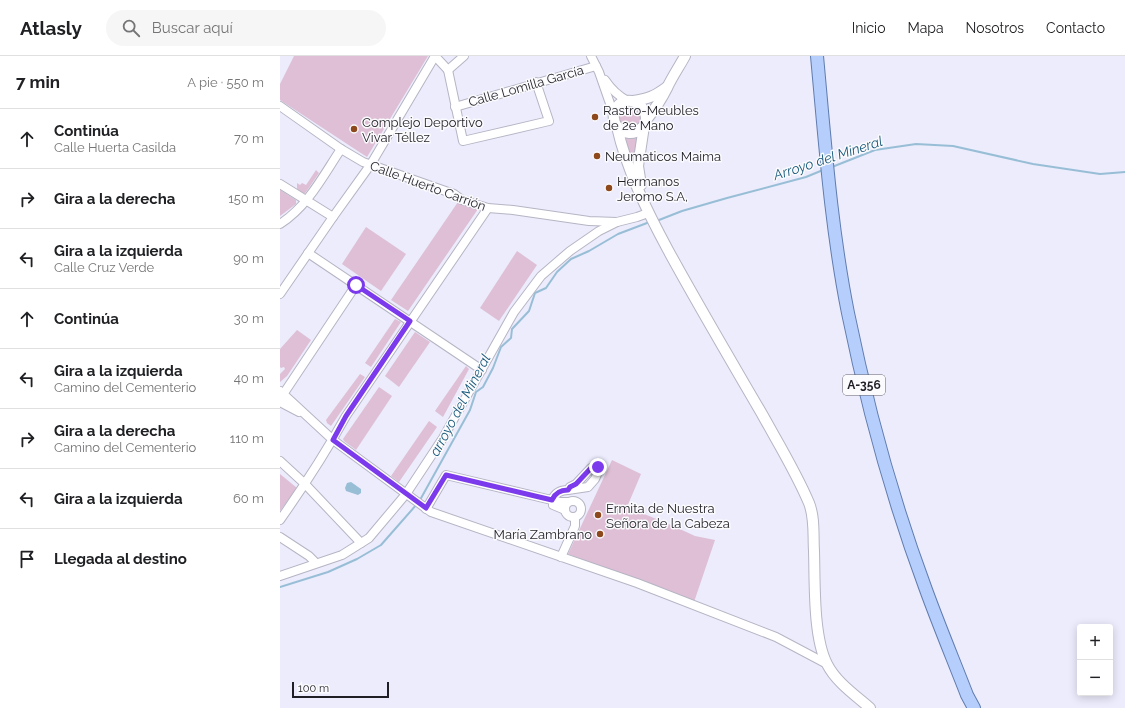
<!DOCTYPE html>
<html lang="es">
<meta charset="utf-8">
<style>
:root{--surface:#fff;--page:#f6f6f6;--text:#202124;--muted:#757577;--line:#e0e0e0}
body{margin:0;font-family:Raleway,sans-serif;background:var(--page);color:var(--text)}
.controls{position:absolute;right:12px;bottom:12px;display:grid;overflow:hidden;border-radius:4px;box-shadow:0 2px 10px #0003}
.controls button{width:36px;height:36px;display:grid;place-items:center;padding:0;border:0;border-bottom:1px solid var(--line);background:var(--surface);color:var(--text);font:20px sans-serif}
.scale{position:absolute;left:12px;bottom:10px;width:97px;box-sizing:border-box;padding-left:4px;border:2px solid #201f25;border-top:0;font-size:11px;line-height:14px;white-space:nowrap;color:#201f25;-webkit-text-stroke:3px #fbfbfe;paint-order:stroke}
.stop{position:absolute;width:12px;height:12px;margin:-9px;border:3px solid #7c3aed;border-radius:50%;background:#fff}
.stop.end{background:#7c3aed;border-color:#fff;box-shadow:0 1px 4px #0008}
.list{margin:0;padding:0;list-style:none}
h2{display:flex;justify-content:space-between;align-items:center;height:52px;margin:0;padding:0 16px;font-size:17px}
h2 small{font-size:13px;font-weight:400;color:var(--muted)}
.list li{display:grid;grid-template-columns:26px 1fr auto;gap:12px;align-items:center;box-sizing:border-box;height:60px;padding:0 16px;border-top:1px solid var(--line)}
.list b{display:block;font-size:15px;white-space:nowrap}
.list p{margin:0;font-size:13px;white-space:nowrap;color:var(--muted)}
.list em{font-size:13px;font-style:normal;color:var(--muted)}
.icon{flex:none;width:22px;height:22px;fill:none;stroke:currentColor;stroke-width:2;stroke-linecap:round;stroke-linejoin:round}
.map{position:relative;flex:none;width:845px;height:652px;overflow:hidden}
header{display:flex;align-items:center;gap:24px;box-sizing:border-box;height:56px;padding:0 20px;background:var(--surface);border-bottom:1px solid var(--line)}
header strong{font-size:19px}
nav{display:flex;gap:22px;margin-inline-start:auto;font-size:14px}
.search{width:280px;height:36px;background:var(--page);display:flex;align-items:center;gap:10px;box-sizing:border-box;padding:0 14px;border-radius:22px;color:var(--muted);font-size:15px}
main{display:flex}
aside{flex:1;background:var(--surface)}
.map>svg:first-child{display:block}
</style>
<header>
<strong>Atlasly</strong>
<div class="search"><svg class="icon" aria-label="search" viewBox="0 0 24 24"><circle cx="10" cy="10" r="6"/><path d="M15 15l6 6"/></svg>Buscar aquí</div>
<nav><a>Inicio</a><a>Mapa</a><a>Nosotros</a><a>Contacto</a></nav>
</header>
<main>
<aside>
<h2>7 min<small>A pie · 550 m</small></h2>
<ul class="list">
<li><svg class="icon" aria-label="ahead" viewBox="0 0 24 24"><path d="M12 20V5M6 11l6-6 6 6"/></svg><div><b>Continúa</b><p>Calle Huerta Casilda</p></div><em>70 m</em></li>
<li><svg class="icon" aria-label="right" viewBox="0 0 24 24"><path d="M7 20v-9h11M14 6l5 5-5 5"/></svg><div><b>Gira a la derecha</b></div><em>150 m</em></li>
<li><svg class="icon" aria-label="left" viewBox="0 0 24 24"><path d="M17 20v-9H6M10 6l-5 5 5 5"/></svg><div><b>Gira a la izquierda</b><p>Calle Cruz Verde</p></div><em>90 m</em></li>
<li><svg class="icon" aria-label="ahead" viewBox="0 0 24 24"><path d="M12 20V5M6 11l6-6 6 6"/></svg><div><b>Continúa</b></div><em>30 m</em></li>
<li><svg class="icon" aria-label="left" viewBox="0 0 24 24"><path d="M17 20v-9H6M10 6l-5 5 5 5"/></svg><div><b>Gira a la izquierda</b><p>Camino del Cementerio</p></div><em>40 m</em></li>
<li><svg class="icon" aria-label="right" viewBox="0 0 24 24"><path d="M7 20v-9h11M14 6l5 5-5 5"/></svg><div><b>Gira a la derecha</b><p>Camino del Cementerio</p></div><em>110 m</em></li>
<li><svg class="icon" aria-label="left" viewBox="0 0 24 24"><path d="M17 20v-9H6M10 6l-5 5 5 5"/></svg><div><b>Gira a la izquierda</b></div><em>60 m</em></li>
<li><svg class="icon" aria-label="arrive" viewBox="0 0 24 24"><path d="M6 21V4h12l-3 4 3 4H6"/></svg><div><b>Llegada al destino</b></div></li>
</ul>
</aside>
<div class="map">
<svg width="845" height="652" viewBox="0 0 845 652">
<rect width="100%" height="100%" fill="#ececfd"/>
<g fill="#debfd5">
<path d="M14 0H148L87 101 0 44V28Z"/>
<circle cx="350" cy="61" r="12"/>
<path d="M358 81 354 112 344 82Z"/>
<path d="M36 114 39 117 26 136 24 138 17 133V127L20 129 22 127 26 129Z"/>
<path d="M0 134 16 144V148L0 160Z"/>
<path d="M178 146 198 153 128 255 111 244Z"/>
<path d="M86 171 126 198 101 235 62 208Z"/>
<path d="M237 195 257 209 219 265 200 252Z"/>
<path d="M115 263 121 266 91 311 85 307Z"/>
<path d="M17 274 31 284 7 320 0 326V318L5 313 4 311 1 312 0 311V293Z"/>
<path d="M135 276 150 286 119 331 105 320Z"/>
<path d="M186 310 189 313 163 361 155 355Z"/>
<path d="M80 318 85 321 51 370 47 367 46 364Z"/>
<path d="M99 331 112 340 76 394 64 385 63 383Z"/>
<path d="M149 365 157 371 119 426 111 420Z"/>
<path d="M332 404 361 418 347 451 391 469 415 480 435 484 414 546 288 498Z"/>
<path d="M0 418 17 432 0 455Z"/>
</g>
<path fill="#98bed6" d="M71 426 81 433V437L78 439 66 435 65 432 67 427Z"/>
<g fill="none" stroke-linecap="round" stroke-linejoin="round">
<g stroke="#98bed6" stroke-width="2">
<path d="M552 111 595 94 636 88 673 90 753 108 820 118 845 116"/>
<path d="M379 164 402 155 447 142 526 121 543 114"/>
<path d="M140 444 190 354 196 336 203 331 213 312 221 291 231 282 232 273 249 255 255 237 266 232 277 216 291 203 309 195 338 178 367 167"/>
<path d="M0 531 48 516 77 503 101 489 137 448"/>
</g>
<g stroke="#b5b5c4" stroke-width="10">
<g id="minor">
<path d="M155 0 168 14 184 0"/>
<path d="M311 0 319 16 334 59"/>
<path d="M168 14 183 85 269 65 256 26"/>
<path d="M325 24C331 33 338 40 348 45"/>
<path d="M0 50 61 93 83 106 174 138 182 144 208 152 233 154 309 165 337 166 357 161 368 157"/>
<path d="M175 51 316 10"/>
<path d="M0 128 53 161"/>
<path d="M0 168C28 150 43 120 61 93"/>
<path d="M28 197 202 314"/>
<path d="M0 238 53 161 91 108 155 0"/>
<path d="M0 335 53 384 151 456 357 527 496 581 547 608"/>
<path d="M0 343 76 229"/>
<path d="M0 346 19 356"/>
<path d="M0 405 25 428 81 487"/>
<path d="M272 444C275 437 281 434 288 434L290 431 296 428 311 412 314 411H318L319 414 315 423 308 431 288 434"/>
<circle cx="293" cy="453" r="8"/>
<path d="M273 449 285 454"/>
<path d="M146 453 166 419 280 446H288"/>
<path d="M0 464C24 430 46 396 66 360L208 152"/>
<path d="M0 481 29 500 36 507"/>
<path d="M281 501 295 470V461"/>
<path d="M0 520 62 499 89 482 126 438 163 382 234 256 261 220 290 195 319 175 337 166"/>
</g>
</g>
<g stroke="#b5b5c4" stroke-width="12">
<g id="tertiary">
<path d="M353 45C368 43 375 40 387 31"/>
<path d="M366 65C367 42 338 37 334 58 333 63 335 68 338 72 344 78 354 79 360 73 364 71 365 67 367 63 375 53 381 44 387 32 392 21 399 11 405 0"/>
<path d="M337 71C347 115 367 155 388 194 418 249 450 303 482 358 498 387 516 416 529 447 535 462 533 480 534 495 535 526 533 581 547 608 556 626 575 639 590 652"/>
<path d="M361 129 358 110 364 70"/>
</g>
</g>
<g stroke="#607cae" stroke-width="14">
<path id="primary" d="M537 0C545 86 551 172 568 257 587 350 612 442 645 531 658 567 673 603 687 639L694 652"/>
</g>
<use href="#minor" stroke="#fff" stroke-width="8"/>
<use href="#tertiary" stroke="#fff" stroke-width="10"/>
<use href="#primary" stroke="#b5cefb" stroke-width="12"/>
</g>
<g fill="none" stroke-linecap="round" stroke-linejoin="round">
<path stroke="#7c3aed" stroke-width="5" d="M76 229 130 265 66 360 53 384 146 452 166 419 272 444C275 437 281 434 288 434L290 431 296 428 311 412 314 411H318"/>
</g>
<g fill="#8d491c" stroke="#fbfbfe" stroke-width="1.5">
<circle cx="315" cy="61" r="4"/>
<circle cx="74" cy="73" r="4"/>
<circle cx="317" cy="100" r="4"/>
<circle cx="329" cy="132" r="4"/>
<circle cx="318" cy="459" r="4"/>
<circle cx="320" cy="478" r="4"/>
</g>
<g text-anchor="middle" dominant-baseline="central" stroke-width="3" stroke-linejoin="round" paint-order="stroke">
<rect fill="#fbfbfe" stroke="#626166" stroke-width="1" x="563" y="319" width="42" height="20" rx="3"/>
<g font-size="12" font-weight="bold" fill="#201f25">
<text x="584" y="329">A-356</text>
</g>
<g font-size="13" fill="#201f25" stroke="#fbfbfe">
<text transform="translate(246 30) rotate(-16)">Calle Lomilla García</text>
<text transform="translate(148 130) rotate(20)">Calle Huerto Carrión</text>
</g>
<g font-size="13" fill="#201f25" stroke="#fbfbfe" text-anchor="start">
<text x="323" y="54">Rastro-Meubles<tspan x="323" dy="15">de 2e Mano</tspan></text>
<text x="82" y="66">Complejo Deportivo<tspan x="82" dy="15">Vivar Téllez</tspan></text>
<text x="325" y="100">Neumaticos Maima</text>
<text x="337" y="125">Hermanos<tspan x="337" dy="15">Jeromo S.A,</tspan></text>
<text x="326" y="452">Ermita de Nuestra<tspan x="326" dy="15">Señora de la Cabeza</tspan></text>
<text x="312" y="478" text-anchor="end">María Zambrano</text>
</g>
<g font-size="14" font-style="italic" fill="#18597b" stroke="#fbfbfe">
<text transform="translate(548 102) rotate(-18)">Arroyo del Mineral</text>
<text transform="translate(180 349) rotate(-62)">arroyo del Mineral</text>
</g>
</g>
</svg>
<div class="controls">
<button>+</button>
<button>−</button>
</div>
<div class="scale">100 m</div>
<div class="stop" style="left:76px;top:229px"></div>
<div class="stop end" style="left:318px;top:411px"></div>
</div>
</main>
